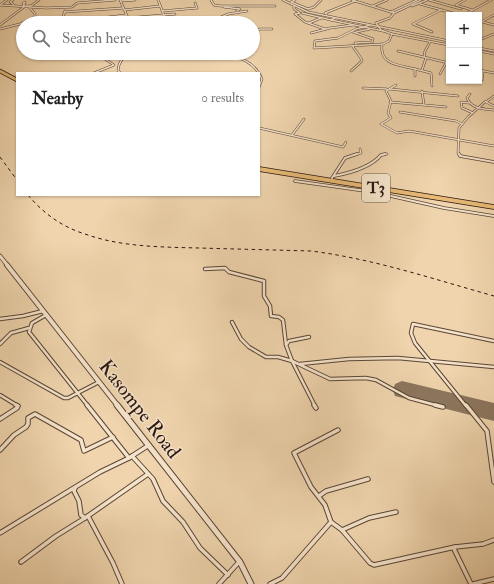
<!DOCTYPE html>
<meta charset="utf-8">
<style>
:root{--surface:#fff;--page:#f2f2f2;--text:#222;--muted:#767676;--line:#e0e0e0}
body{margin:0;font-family:"IM FELL Double Pica",serif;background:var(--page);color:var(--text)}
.controls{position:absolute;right:12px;top:12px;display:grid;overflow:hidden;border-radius:0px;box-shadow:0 1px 3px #0004}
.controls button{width:36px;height:36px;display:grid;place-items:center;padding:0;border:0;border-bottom:1px solid var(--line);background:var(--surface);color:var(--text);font:20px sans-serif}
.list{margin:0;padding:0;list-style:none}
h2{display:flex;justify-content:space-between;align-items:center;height:52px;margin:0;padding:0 16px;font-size:17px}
h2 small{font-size:13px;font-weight:400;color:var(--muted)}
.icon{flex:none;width:22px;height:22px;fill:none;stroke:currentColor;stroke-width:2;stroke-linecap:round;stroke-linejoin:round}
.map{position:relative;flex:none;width:494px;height:584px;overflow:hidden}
.search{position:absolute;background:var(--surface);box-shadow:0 1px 3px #0004;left:16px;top:16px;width:244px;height:44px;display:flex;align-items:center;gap:10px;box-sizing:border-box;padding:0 14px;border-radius:22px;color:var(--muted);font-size:15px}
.panel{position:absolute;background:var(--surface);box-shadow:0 1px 3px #0004;left:16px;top:72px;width:244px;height:124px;border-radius:0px}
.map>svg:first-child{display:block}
</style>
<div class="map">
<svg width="494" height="584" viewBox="0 0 494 584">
<rect width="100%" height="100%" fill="#efd4ad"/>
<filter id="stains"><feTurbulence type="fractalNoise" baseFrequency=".005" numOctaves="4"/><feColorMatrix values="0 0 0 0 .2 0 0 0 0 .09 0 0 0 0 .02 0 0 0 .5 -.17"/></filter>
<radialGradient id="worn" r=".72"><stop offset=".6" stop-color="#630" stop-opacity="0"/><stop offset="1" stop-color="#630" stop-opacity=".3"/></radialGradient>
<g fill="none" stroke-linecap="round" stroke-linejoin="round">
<path fill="#8c765e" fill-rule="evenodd" d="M402 381 494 403V421L395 396 393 390 395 384Z"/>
<g stroke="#5a4637" stroke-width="2.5">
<g id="minor-far3">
<path d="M13 0 10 2 14 5"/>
<path d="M120 0 128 18V23"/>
<path d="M158 0 167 23"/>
<path d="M211 0 214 5 220 6H275"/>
<path d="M283 0 308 12 449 41"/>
<path d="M295 0 291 2 308 9 314 7 321 0"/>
<path d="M352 0 394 13 421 0"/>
<path d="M429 0 461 9"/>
<path d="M465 0 456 5 472 10"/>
<path d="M121 1 135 0"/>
<path d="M25 2 24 4 23 3Z"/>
<path d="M24 4 23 6H31L39 0"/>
<path d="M420 4 460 15"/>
<path d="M0 5 46 8 72 7 77 3 115 0"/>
<path d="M0 5 7 0"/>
<path d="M294 6V9L300 13 295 14 305 22 325 29"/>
<path d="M373 6 387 0"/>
<path d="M412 6 427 0"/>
<path d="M224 7 240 9 237 11"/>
<path d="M124 10 160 6"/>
<path d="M162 11 197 8 195 3"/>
<path d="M64 12 123 8"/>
<path d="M391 12 417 0"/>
<path d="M302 13 331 20"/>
<path d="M327 14 325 13 355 1"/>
<path d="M464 15 491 0"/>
<path d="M63 17 84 20 126 15"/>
<path d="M128 18 175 14"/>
<path d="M335 18 331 20 383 31"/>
<path d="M215 21 221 23"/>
<path d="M479 21 494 25"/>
<path d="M54 23 63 17 65 11"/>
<path d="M203 23 204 21H212"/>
<path d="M208 23 228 14 247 11"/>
<path d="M309 23 321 18"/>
<path d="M376 23 390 18 394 13"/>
<path d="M479 23 494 15"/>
<path d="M0 25 24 7"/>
<path d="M370 25 356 29 338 38 315 41 314 48 383 44 389 41 392 34 381 30 376 23"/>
<path d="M0 29 20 24 35 17V14L30 8"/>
<path d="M253 32 260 29H272"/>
<path d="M353 32 373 39 372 42 355 43 356 44"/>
<path d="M356 32 370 29"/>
<path d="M432 32 413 24 441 10"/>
<path d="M311 33 330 28 353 25"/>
<path d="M392 34 449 45"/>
<path d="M479 40 494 34"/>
<path d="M382 44C379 65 399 65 415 69V76"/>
<path d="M479 48 494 51"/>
<path d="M398 51 449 63"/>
<path d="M480 51 494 54"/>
<path d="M62 53 66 55 94 53"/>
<path d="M219 53C238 57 254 60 262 79L259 87"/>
<path d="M424 57 425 51 430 42"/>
<path d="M479 57 481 52"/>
<path d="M415 69 431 73 432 86"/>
<path d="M422 70 426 58"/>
<path d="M479 70 494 73"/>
<path d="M351 71 362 61C360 55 355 51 352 45"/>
<path d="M94 73 114 65 96 53"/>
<path d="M120 73 118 70C119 61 123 56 131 53"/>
<path d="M440 74 446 63"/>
<path d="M482 80 483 71"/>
<path d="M396 85 386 91 391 101 388 113 391 118 381 124 397 133 409 131 494 146"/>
<path d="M363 88 387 89"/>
<path d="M390 89 458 96"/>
<path d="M470 94 467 98C471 109 484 109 494 110"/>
<path d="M494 96 486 102 494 106"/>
<path d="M390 102 424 105 422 91"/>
<path d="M469 103 461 102 462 108 473 113"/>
<path d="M424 105 446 107"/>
<path d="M400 112 456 121 462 124"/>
<path d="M259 128 343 147 346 142"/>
<path d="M292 135 304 119"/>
<path d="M354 155 361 153 360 149"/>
<path d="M381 155 387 154"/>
<path d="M460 155 458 153 459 128 468 117 486 101"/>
</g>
</g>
<g stroke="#5a4637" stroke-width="3.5">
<g id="minor-far2">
<path d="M459 154 460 156 494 162"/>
<path d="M334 176C350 173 370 168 381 155L385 154"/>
<path d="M332 178 345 158 357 154"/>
<path d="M295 181 373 192 444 208 494 216"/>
</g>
</g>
<g stroke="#5a4637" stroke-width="4.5">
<g id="minor-far1">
<path d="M205 269 225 268 229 272 264 281V296L270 306 271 316 279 317 283 320 286 345"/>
<path d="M46 315 32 323 29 332 88 406"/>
<path d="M0 319 23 316 43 311"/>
<path d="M232 322 241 339 249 347 266 357H278L292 361 330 379 366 378 376 380 409 398 439 406"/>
<path d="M309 337 289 341 286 345 292 361 315 406"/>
<path d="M0 344 11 333 29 328"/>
<path d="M0 362 64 398H68L99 382"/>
<path d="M300 364 349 359 398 358 494 367"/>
<path d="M0 395 18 406"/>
<path d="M466 406 415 343 411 333 413 324 494 341"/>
</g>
</g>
<g stroke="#5a4637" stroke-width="5.5">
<g id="minor">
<path d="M87 405 129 458"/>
<path d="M314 405 316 408"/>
<path d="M435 405 443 407"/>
<path d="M466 405 487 431 494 482"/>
<path d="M0 419 17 408 18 406 16 405"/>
<path d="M338 430 294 453 311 487 325 505 331 522 342 530 370 563 374 565 455 547"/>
<path d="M0 450 14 435 26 427 28 424V418L35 414 81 440 84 451 113 437"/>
<path d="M132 456 153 479 163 501 183 522 200 548 228 575"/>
<path d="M75 488 74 491 79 501 81 515 85 518 148 474"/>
<path d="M319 496 326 491 368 479"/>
<path d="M88 516 113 563 122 584"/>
<path d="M342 530 369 518 396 512"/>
<path d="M0 533 100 472 129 458 149 445"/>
<path d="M21 562 56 536 85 518"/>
<path d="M219 584 239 562"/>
<path d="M270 584 282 578 331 522"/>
<path d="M471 584 454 549 455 547 483 544 494 540"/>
<path d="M473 584 494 579"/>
</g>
</g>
<g stroke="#5a4637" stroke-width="4.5">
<path id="tertiary-far2" d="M0 256 8 266"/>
</g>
<g stroke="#5a4637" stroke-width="6">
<path id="tertiary-far1" d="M7 265 118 406"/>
</g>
<g stroke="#5a4637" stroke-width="7">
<path id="tertiary" d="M117 405 240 562 251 584"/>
</g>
<g stroke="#291710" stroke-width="4.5">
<path id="trunk-far1" d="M0 71 17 80"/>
</g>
<g stroke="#291710" stroke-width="5.5">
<path id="trunk" d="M259 169 494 207"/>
</g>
<use href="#minor-far3" stroke="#f5e3ca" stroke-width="1.5"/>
<use href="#minor-far2" stroke="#f5e3ca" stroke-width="2"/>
<use href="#minor-far1" stroke="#f5e3ca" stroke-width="2.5"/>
<use href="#minor" stroke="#f5e3ca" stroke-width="3.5"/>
<use href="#tertiary-far2" stroke="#f5e3ca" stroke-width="3"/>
<use href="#tertiary-far1" stroke="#f5e3ca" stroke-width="4"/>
<use href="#tertiary" stroke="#f5e3ca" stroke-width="5"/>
<use href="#trunk-far1" stroke="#e8ba76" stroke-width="3"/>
<use href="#trunk" stroke="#e8ba76" stroke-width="4"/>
<g stroke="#291710" stroke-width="1" stroke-dasharray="3.5 3.5" stroke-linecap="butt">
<path d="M0 157 17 180"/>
<path d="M28 195C43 213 62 227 85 234 121 247 161 247 199 248 236 249 274 250 311 251 374 259 433 279 494 296"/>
</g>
</g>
<g text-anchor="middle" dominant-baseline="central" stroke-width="3" stroke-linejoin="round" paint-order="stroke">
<rect fill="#f5e3ca" stroke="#665448" stroke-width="1" x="362" y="174" width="28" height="28" rx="3"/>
<g font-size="16" font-weight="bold" fill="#291710">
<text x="376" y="188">T3</text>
</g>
<g font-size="20" fill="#291710" stroke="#f5e3ca">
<text transform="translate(140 409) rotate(52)">Kasompe Road</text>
</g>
</g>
<rect width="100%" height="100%" filter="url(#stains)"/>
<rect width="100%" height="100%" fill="url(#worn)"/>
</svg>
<div class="controls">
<button>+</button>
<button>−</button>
</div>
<div class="search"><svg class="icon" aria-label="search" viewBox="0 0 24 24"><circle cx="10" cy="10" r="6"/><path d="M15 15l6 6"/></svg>Search here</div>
<section class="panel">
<h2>Nearby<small>0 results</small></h2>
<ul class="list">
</ul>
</section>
</div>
